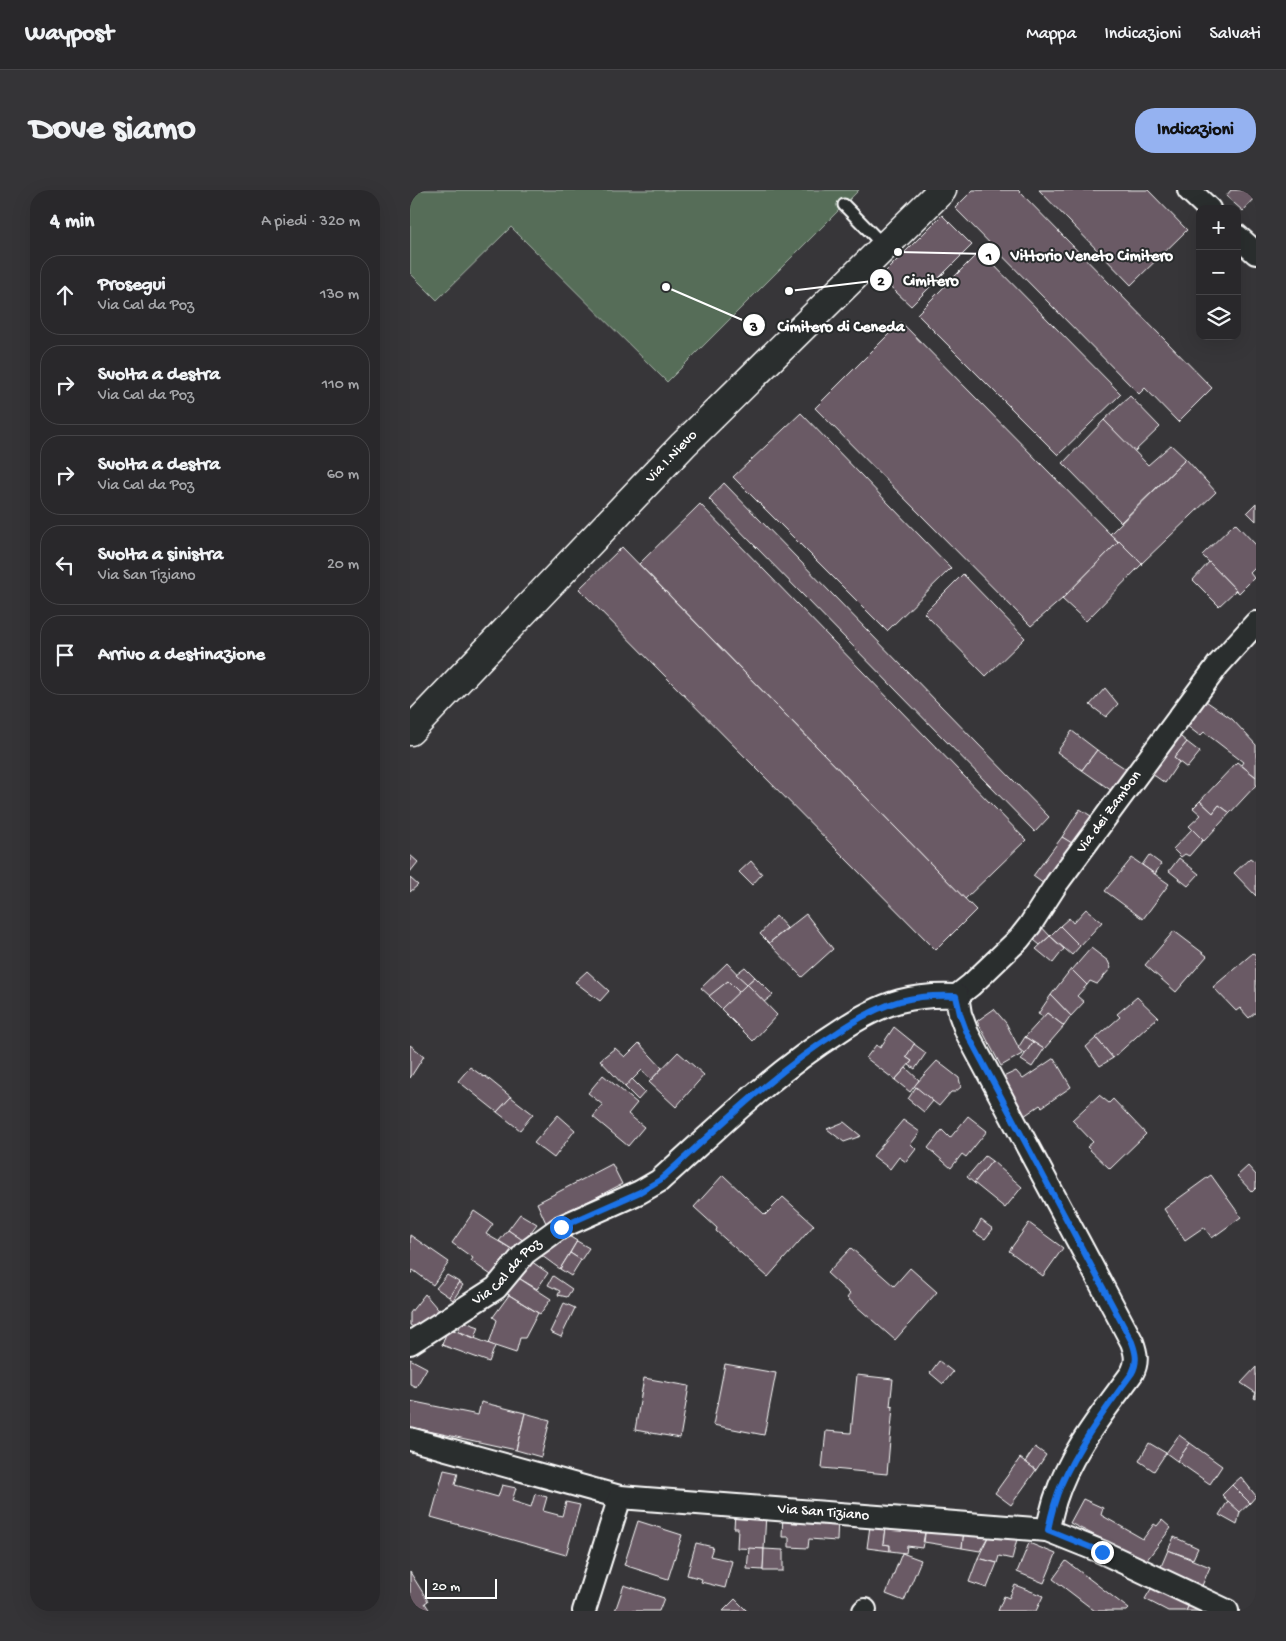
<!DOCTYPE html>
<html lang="it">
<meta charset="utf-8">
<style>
:root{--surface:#29282b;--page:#353437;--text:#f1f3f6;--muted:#a5a6a9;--line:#454447;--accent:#95b2f1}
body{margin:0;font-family:"Gochi Hand",sans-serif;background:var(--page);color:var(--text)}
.controls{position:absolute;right:15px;top:15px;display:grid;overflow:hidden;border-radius:10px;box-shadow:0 5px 20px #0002}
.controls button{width:45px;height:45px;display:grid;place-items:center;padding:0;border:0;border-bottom:1px solid var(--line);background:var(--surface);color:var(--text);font:25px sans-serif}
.scale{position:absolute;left:15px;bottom:12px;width:72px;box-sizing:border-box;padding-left:5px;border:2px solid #fff;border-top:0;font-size:14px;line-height:18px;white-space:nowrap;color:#fff;-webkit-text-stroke:4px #2a2d2e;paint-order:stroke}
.stop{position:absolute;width:15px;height:15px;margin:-11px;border:4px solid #1a73e8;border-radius:50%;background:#fff}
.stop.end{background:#1a73e8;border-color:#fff;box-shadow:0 1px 5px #0008}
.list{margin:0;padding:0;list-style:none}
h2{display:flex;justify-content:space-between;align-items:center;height:65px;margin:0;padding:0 20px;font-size:21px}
h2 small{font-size:16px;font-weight:400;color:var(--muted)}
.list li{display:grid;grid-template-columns:32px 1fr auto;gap:15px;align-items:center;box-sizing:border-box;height:80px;margin:0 10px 10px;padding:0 10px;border:1px solid var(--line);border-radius:20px}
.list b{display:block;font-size:19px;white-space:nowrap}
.list p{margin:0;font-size:16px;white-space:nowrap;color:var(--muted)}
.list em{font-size:16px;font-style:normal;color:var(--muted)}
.icon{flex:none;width:28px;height:28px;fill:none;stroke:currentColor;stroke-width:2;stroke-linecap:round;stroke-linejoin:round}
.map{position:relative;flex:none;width:846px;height:1421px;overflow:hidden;border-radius:20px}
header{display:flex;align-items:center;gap:30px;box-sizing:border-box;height:70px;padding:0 25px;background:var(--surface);border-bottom:1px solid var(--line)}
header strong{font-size:24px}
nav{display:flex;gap:28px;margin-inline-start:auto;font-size:18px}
.intro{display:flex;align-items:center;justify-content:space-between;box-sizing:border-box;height:120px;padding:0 30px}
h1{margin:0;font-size:35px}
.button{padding:12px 22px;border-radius:20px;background:var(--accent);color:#111;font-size:18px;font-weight:700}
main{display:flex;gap:30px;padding:0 30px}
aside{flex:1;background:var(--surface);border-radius:20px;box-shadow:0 5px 20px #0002}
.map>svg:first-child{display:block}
</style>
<header>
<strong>Waypost</strong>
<nav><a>Mappa</a><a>Indicazioni</a><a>Salvati</a></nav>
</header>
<div class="intro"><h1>Dove siamo</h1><a class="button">Indicazioni</a></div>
<main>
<aside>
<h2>4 min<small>A piedi · 320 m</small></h2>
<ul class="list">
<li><svg class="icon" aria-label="ahead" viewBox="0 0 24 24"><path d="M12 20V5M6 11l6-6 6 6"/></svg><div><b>Prosegui</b><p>Via Cal da Poz</p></div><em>130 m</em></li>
<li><svg class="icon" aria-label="right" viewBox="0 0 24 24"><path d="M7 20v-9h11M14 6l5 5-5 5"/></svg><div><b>Svolta a destra</b><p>Via Cal da Poz</p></div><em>110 m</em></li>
<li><svg class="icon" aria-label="right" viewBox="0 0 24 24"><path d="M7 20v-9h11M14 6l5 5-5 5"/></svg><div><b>Svolta a destra</b><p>Via Cal da Poz</p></div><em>60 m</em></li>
<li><svg class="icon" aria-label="left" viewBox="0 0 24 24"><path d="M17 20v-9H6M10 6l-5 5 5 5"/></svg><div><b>Svolta a sinistra</b><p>Via San Tiziano</p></div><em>20 m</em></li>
<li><svg class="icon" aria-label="arrive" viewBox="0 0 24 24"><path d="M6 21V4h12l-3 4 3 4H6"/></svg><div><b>Arrivo a destinazione</b></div></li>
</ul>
</aside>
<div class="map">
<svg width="846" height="1421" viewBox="0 0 846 1421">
<rect width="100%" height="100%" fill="#373639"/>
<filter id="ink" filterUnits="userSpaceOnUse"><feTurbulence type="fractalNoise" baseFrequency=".02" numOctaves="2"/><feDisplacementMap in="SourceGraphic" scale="10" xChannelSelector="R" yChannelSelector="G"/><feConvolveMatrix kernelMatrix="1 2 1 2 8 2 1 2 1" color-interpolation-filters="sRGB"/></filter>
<g filter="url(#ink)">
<path fill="#566d59" stroke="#aab6ac" d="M0 0H449L257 192 101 37 27 110 0 83Z"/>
<g fill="#6a5a65" stroke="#fff">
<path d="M563 0H608L802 198 768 232 735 198 729 204 545 18Z"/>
<path d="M629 0H738L777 40 721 95Z"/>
<path d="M821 0H846V7L833 21 816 6Z"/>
<path d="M532 25 562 55 501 116 470 87Z"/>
<path d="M570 61 711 204 648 265 507 124Z"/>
<path d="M491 132 708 352 652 409 621 436 405 218Z"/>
<path d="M720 206 750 237 724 262 694 230Z"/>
<path d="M391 223 541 378 477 441 323 287Z"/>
<path d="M694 230 738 275 761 255 776 269 711 332 653 273Z"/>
<path d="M776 269 806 302 732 373 700 344Z"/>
<path d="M314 293 639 627 625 642 299 309Z"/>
<path d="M846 313V331L837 322Z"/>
<path d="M290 314 616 650 555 709 229 374Z"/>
<path d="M825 333 846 355V377L840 383 844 388 829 403 792 365Z"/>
<path d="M709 351 732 374 676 431 652 409Z"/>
<path d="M212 357 566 720 526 760 169 399Z"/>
<path d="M799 372 826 400 809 416 783 390Z"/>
<path d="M553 384 615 448 576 486 514 423Z"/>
<path d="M695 498 708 514 696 527 680 515Z"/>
<path d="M793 509 822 529 846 555V587L831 575 833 572 794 542 790 546 776 535Z"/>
<path d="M662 541 687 560 672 580 647 562Z"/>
<path d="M766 543 777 552 764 568 769 572 755 593 738 581Z"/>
<path d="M777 552 790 562 777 578 764 568Z"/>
<path d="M687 560 716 579 702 601 672 580Z"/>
<path d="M827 572 846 587V595L820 623 809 615 803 623 790 611Z"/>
<path d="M790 611 803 623 809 615 820 623 794 651 779 636 791 625 783 618Z"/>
<path d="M670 619 681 626 664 655 652 647Z"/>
<path d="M782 639 793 650 779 666 775 664 771 667 763 659Z"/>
<path d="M652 647 662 653 634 694 623 686Z"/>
<path d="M0 665 8 672 0 682Z"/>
<path d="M739 665 751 674 745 684 732 675Z"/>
<path d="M722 668 759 694 733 729 695 701Z"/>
<path d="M769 668 789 684 778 696 759 681Z"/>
<path d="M840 668 844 671 846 669V706L824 683Z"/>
<path d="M341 671 352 684 342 695 329 682Z"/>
<path d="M0 688 8 695 0 702Z"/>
<path d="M676 719 692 732 670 756 650 736 659 728 663 733Z"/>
<path d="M396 724 423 759 392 787 359 753Z"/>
<path d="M366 726 377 738 359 753 350 744Z"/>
<path d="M628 733 640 746 630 755 619 746Z"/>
<path d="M650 736 670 756 662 765 640 746Z"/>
<path d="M764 741 797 766 766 802 735 775Z"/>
<path d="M640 746 654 759 643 773 626 759Z"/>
<path d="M681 758 698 771 701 778 687 794 680 791 677 795 662 780Z"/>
<path d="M843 763 846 765V822L839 828 830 818 826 821 803 797Z"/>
<path d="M317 773 337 794 329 802 318 791 300 806 291 798Z"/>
<path d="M335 777 345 787 337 794 326 784Z"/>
<path d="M661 779 677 795 667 806 674 812 661 826 641 805Z"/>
<path d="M177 781 199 801 190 811 165 792Z"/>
<path d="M345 787 363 805 354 812 337 794Z"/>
<path d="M318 791 329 802 312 819 299 806Z"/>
<path d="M337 794 367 825 343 851 311 819Z"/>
<path d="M641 805 661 826 654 836 637 823 634 827 628 824Z"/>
<path d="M727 807 748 827 703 868 686 848 710 827 707 824Z"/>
<path d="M584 819 596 833 612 864 591 876 567 831Z"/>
<path d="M637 823 654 836 634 859 615 847Z"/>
<path d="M484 837 505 854 496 867 502 871 485 890 456 868 466 855 470 858Z"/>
<path d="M615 847 623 852 615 864 608 858Z"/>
<path d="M686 848 703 868 690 876 676 857Z"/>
<path d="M623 852 634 859 622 877 611 870Z"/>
<path d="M229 853 252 878 241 890 232 880 215 897 190 870 205 858 215 867Z"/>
<path d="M504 854 516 863 505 879 499 875 502 871 496 867Z"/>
<path d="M0 855 14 866 0 888Z"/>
<path d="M268 862 294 885 266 917 239 892Z"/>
<path d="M644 868 661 897 632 917 630 915 614 926 591 888 606 881 613 889Z"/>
<path d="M527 871 549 888 551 897 545 902H541L529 916 504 896Z"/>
<path d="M60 877 74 887 75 886 101 907 87 922 48 891Z"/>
<path d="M496 878 509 890 500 902 485 890Z"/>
<path d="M193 885 227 913 218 924 234 937 218 956 183 927 193 915 178 903Z"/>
<path d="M222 889 235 902 228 910 215 897Z"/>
<path d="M506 897 523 911 514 922 498 909Z"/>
<path d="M689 905 699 913 703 909 736 944 700 979 677 957 683 952 662 930Z"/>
<path d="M101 907 123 924 110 940 87 922Z"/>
<path d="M148 925 165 940 144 968 124 953Z"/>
<path d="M558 926 577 941 556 967 552 964 541 978 518 958 532 940 540 948Z"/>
<path d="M493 930 510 942 501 954 506 959 496 972 489 967 480 979 463 966Z"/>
<path d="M434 932 451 946 434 952 417 939Z"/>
<path d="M575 966 582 971 564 993 557 987Z"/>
<path d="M582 971 612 997 595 1018 564 993Z"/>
<path d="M202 974 212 994 136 1033 127 1013Z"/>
<path d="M838 976 846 985V998L842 1002 827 986Z"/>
<path d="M313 985 355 1025 373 1007 404 1035 358 1087 306 1041 307 1038 284 1017Z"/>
<path d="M801 985 831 1027 802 1048 794 1037 775 1050 754 1019Z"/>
<path d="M64 1021 83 1034 76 1044 105 1061 84 1087 61 1071 63 1068 42 1053Z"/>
<path d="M110 1024 127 1034 114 1051 98 1040Z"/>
<path d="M571 1030 583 1039 575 1049 564 1042Z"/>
<path d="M619 1033 653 1058 633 1086 599 1061Z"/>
<path d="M98 1040 114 1051 105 1061 89 1051Z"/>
<path d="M149 1040 167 1051 150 1079 128 1063Z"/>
<path d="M0 1045 39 1072 23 1095 3 1080 0 1085Z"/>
<path d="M167 1051 179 1058 171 1070 160 1063Z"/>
<path d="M441 1058 484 1096 500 1078 527 1102 485 1150 437 1108 440 1104 417 1083Z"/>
<path d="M160 1063 171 1070 161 1086 150 1079Z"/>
<path d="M115 1067 138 1083 127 1099 107 1087Z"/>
<path d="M37 1085 49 1092 39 1107 26 1098Z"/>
<path d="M143 1086 162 1099 157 1107 148 1105 150 1101 138 1095Z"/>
<path d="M107 1087 141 1109 130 1124 96 1103Z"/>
<path d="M49 1092 53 1095 43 1110 39 1107Z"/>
<path d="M15 1104 32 1124 9 1141 0 1135V1123Z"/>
<path d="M99 1105 128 1123 115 1148H110L106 1163 79 1154 87 1130 83 1127Z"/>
<path d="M154 1113 165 1118 151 1147 140 1142Z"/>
<path d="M52 1131 69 1137 65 1148 48 1141Z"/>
<path d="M38 1138 85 1156 79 1172 32 1155Z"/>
<path d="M0 1169 17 1178 6 1197 0 1194Z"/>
<path d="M529 1171 543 1182 533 1194 520 1183Z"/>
<path d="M315 1174 366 1183 354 1245 303 1235Z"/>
<path d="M846 1177V1209L844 1208 846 1203 831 1193Z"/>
<path d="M447 1185 483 1189 480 1216 483 1217 477 1284 412 1278 416 1241 441 1243Z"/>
<path d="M234 1188 279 1196 270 1248 225 1240Z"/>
<path d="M0 1211 68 1225 71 1212 115 1223 106 1260 0 1237Z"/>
<path d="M115 1223 140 1230 131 1267 106 1260Z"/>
<path d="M769 1245 780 1253 767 1271 756 1263Z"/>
<path d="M739 1253 756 1263 744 1281 729 1271Z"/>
<path d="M780 1253 812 1276 800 1294 767 1271Z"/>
<path d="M625 1257 636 1265 626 1280 615 1272Z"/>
<path d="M610 1268 626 1280 601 1315 585 1303Z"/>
<path d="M34 1280 48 1283 45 1295 88 1307 92 1295 106 1298 102 1311 121 1317 125 1304 137 1307 133 1321 152 1326 156 1312 170 1315 156 1365 21 1327Z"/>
<path d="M831 1287 846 1306 840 1313 822 1295Z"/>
<path d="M822 1295 840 1313 829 1323 812 1305Z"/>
<path d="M673 1309 693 1318 691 1325 733 1349 744 1334 747 1336 752 1330 761 1338 736 1371 660 1333Z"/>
<path d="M818 1311 830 1322 827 1335 809 1325Z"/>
<path d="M325 1323 356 1324 354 1359 327 1358 328 1338H324Z"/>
<path d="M373 1323 428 1326 427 1351 399 1349 398 1358 379 1357V1347H372Z"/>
<path d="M228 1331 272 1345 258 1389 214 1375Z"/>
<path d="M460 1336 475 1338 473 1354 480 1355V1361L457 1358Z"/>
<path d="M516 1337 512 1358 497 1356 496 1363 480 1361V1355L473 1354 475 1338Z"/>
<path d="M516 1337 554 1341 552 1358 514 1352Z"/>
<path d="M554 1341 580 1343 570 1361 552 1358Z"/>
<path d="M580 1343 607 1349 602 1369 589 1366 587 1373 568 1368Z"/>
<path d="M764 1347 788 1358 783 1369 758 1360Z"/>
<path d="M286 1353 303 1357 300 1366 322 1371 315 1398 291 1392 292 1389 277 1385Z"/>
<path d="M619 1353 646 1364 634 1393 607 1382Z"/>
<path d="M339 1358 354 1359 353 1380 337 1379Z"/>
<path d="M354 1359 373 1360V1381H353Z"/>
<path d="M758 1360 800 1377 791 1398 750 1379Z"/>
<path d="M492 1363 511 1370 494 1411 476 1404Z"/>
<path d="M568 1368 587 1373 577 1398 559 1392Z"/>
<path d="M656 1371 719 1419 717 1421H685L643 1389Z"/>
<path d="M0 1382 18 1411 15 1413 20 1421H0Z"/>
<path d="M214 1395 254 1408 249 1421H205Z"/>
<path d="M605 1395 633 1406 626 1421H588L594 1406 599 1408Z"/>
<path d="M742 1397 779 1415 776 1421H758L735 1409Z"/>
<path d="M325 1409 337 1421H313Z"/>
<path d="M779 1415 790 1421H776Z"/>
</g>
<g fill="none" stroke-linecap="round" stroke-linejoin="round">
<g stroke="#fff" stroke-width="15">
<path id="service" d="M434 15 474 56"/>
</g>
<g stroke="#fff" stroke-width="26">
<g id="minor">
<path d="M779 0 799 19"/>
<path d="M827 46 846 63"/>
<path id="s1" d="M547 806 561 795 609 749 620 735 647 693 808 475 846 433"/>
<path id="s2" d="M0 1153 86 1098 115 1063 151 1037 230 1002 249 991C307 939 363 883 428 842 447 829 468 817 490 811 509 806 527 805 547 806L550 824 557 843 722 1152C726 1163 728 1172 722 1183 693 1223 660 1262 645 1310 642 1320 640 1330 637 1340"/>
<path id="s3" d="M0 1249 210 1307 637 1340 692 1362 817 1421"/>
<path d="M174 1421 210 1307"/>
<path d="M454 1421 455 1420"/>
</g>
</g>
<g stroke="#fff" stroke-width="31">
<g id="tertiary">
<path id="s4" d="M0 541 273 255 532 0"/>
</g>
</g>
<use href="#service" stroke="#2a2d2e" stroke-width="11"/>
<use href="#minor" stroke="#2a2d2e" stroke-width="22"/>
<use href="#tertiary" stroke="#2a2d2e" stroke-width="28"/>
</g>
</g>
<g fill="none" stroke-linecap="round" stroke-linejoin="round" filter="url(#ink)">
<path stroke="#1a73e8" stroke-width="6" d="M151 1037 230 1002 250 990C307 939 363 883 428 842 447 829 468 817 490 811 509 806 527 805 546 806L550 824 557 843 722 1152C726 1163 728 1172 722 1183 696 1219 669 1254 651 1295 645 1309 641 1325 638 1340L692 1362"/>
</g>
<g text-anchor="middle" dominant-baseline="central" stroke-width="4" stroke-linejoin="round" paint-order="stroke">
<g font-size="15" fill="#fff" stroke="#2a2d2e">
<text stroke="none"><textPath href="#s4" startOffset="379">Via I.Nievo</textPath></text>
<text stroke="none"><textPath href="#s1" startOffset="240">Via dei Zambon</textPath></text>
<text stroke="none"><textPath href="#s2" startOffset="121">Via Cal da Poz</textPath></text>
<text stroke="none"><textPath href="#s3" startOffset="422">Via San Tiziano</textPath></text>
</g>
</g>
<path fill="none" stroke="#fff" stroke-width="2" d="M488 62L579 64M379 101L471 90M256 97L344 135"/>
<g fill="#fff" stroke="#2a2d2e" stroke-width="2">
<circle cx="488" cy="62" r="5"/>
<circle cx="379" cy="101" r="5"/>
<circle cx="256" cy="97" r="5"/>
<circle cx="579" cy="64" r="12"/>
<circle cx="471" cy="90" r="12"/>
<circle cx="344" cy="135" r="12"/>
</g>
<g font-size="15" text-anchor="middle" font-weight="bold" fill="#111">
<text x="579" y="70">1</text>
<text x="471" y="95">2</text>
<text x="344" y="141">3</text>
</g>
<g font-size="16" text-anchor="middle" font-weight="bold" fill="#fff" stroke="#2a2d2e" stroke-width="4" stroke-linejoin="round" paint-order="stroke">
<text x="682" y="70">Vittorio Veneto Cimitero</text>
<text x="521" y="95">Cimitero</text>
<text x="431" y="141">Cimitero di Ceneda</text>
</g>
</svg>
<div class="controls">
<button>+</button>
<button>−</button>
<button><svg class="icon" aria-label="layers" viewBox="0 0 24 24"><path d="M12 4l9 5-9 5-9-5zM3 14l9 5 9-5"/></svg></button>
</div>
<div class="scale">20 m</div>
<div class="stop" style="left:151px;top:1037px"></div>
<div class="stop end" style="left:692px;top:1362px"></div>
</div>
</main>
